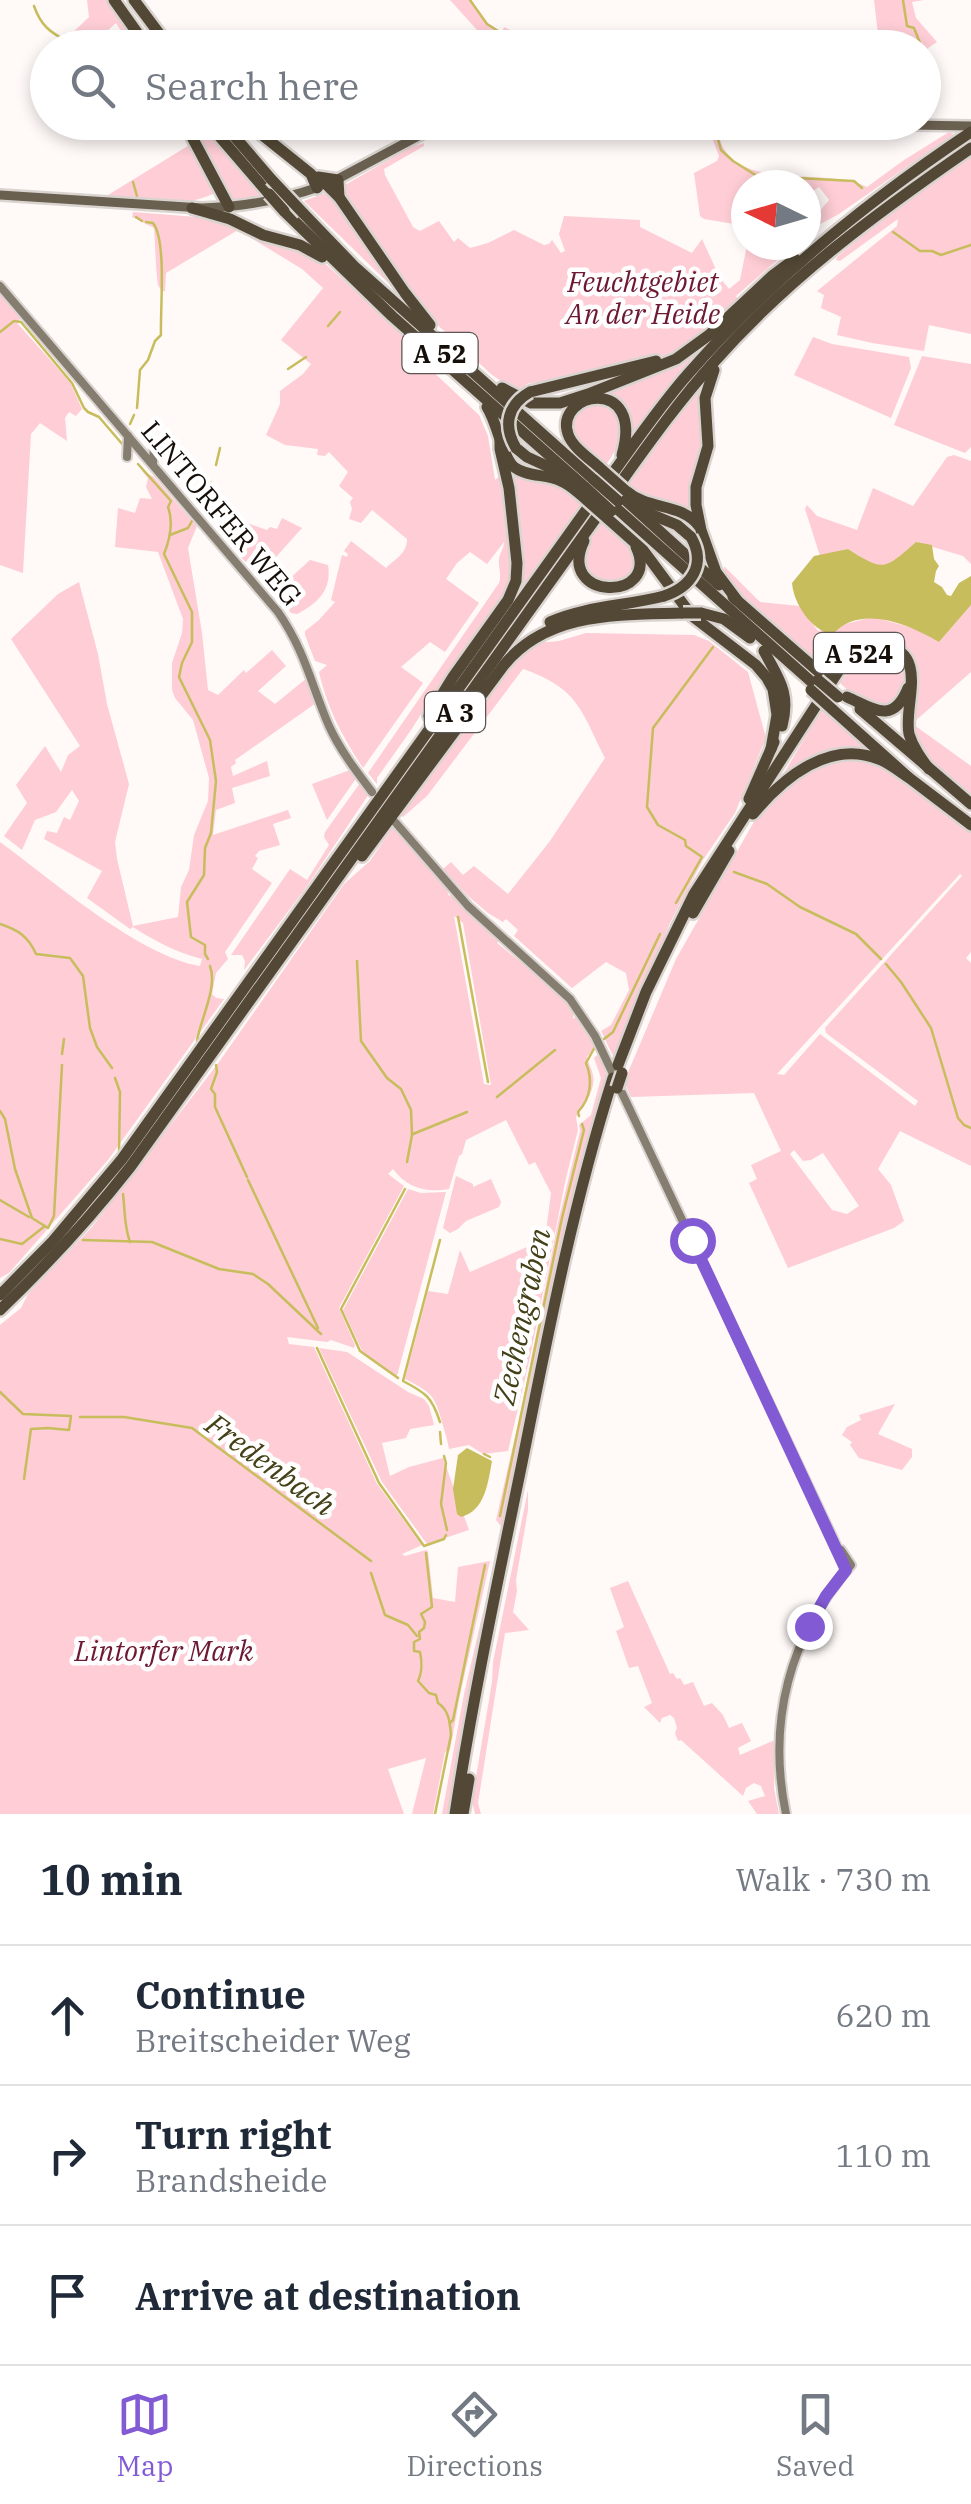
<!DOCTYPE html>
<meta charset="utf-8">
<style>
:root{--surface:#fff;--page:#f6f6f7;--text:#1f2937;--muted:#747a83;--line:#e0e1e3;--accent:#825ad4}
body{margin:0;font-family:"IBM Plex Serif",serif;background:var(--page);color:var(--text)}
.compass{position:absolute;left:731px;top:170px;width:90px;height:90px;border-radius:50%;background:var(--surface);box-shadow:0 5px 15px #0003;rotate:275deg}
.stop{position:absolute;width:30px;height:30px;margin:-22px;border:8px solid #825ad4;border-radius:50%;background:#fff}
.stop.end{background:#825ad4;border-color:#fff;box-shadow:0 2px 10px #0008}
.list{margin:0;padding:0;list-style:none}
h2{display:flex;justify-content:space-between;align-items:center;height:130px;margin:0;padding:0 40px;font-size:42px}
h2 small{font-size:32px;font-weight:400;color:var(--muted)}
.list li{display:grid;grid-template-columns:65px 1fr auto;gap:30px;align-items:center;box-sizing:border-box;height:140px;padding:0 40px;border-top:2px solid var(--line)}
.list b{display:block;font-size:38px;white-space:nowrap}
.list p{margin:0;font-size:32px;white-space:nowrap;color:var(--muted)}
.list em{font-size:32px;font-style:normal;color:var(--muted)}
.icon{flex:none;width:55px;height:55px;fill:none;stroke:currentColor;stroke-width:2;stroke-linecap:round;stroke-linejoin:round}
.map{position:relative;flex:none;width:971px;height:1814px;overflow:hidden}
.search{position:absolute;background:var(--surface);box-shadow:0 5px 15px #0003;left:30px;right:30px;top:30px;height:110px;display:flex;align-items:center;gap:25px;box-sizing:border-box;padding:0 35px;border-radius:55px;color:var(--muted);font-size:38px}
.sheet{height:550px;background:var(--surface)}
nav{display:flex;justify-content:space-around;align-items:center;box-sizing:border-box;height:140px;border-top:2px solid var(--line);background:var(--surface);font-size:28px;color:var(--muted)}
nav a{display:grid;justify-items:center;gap:5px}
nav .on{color:var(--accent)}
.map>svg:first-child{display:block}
</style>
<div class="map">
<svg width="971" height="1814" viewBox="0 0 971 1814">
<rect width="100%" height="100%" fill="#fffaf7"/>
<g fill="#fecdd5" fill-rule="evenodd">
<path d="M87 0H108L138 47H131L116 23 89 47H72L67 38 89 17Z"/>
<path d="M450 0H471L487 23 502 33 504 27C519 35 534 38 548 47H499L502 35 486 40Z"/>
<path d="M874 0H924L912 2 916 18 937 42 928 48 924 62V48L884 47 878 34Z"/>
<path d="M681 123 717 126C719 133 720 144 724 149 749 190 828 167 867 187L904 160 949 132 954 134 839 214 811 229 806 227V221L818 213 829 200 819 187 806 196V185H746V226L704 219 700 216 694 173 717 161 719 156 711 135 683 134Z"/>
<path d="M209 133 265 197 229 203 197 140Z"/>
<path d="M424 143V146L384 169 385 175 413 227 420 231 439 221 454 242 458 238 470 248 488 243 514 230 544 245 549 244 552 240 561 253 565 251 559 234 564 216 640 220V227L692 253 702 239 720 278 729 289 740 280 747 245H791L781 257 736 296 739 301C726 313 713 328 698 338 650 370 582 374 526 384L529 388 519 394 491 374 430 318 408 293 344 197 343 189 345 185 411 147Z"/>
<path d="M191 144 211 178 213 194C180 209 142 201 106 199L108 195Z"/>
<path d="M971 157V334L929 325 924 351 872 343 837 335 841 317 821 308 824 295 817 291 897 226 898 219 840 261 836 260 837 257 891 212Z"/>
<path d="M325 193 331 196 411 305 304 201Z"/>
<path d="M133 212 197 217 219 222 229 220 320 259 412 342 408 348 479 415 488 436 495 480 502 474 513 568 508 590 444 678 411 730 377 778V784L368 773 499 583C502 574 498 568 499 559 500 552 504 549 504 542L487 564 470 552 457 563 446 579 479 603 445 652 430 642 401 667 423 683 363 768C343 738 327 708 319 672L327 665 315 661 305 635V631L319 620 335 602 331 600 342 555 347 557 348 554 344 551 351 541 386 568C395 559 407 554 407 539L372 510 361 523 349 519 352 509 350 502 353 498 339 486 348 472 329 452 325 456 317 455 318 449 285 445 266 435 280 404V391L303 374 311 364 281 340 323 288 302 269 238 230 166 273 165 292C163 290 160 289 159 287 156 283 155 237 154 228L132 217Z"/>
<path d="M0 294 21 318 17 323 70 382 82 409 76 416 69 412 65 418 67 441 40 423 31 434 23 573 0 565Z"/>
<path d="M716 334 692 361 629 442C633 412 627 404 599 395Z"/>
<path d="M813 337 832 344 909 357 911 368 891 418 794 375Z"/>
<path d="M922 356 971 364V447L965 453 894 425Z"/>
<path d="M705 383V442L694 513 683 507 640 497 627 484 686 405Z"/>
<path d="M600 403C632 417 622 443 606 465 596 457 579 447 573 436 562 415 583 404 600 403Z"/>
<path d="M954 455 971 461V564L963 556 916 542 899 557 885 566 876 567 848 549 820 556 805 509 807 505 817 516 857 530 873 488 913 506 947 457Z"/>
<path d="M507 467 556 481 583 502 466 664 517 585Z"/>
<path d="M141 470 154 477 197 526 188 548 202 633 208 690 218 695 244 670 246 673 272 650 286 666 258 691 275 704 307 678 316 703 235 760 236 763 231 767 233 776 267 761 270 776 232 788 235 803 216 810 213 835 288 810 291 818 273 824 280 845 259 851 255 856 258 858 252 869 272 883 225 952 228 959 216 973 212 994 216 998 224 999 108 1160 9 1273 0 1278V842C52 880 139 956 200 966L202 959C176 952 156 942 133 927L130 929 87 898 102 871 44 839 47 831 57 833 64 817 70 820 79 801 72 790 56 812 35 820 22 850 4 836 27 803 16 785 45 746 61 772 68 755 80 746 11 639 58 594 79 582 98 654 107 704 129 784 115 842 117 859 133 926 178 917 181 887 189 870 194 835 208 801 209 778 193 720 175 698 172 690V663L182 633 183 619 158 552 115 547 118 508 135 513 140 498 152 499 146 487 148 478Z"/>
<path d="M282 518 302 528 259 576 238 554V549L242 547 247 523 267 530 270 527 277 529Z"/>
<path d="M603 522C610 529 621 535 628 543 659 581 581 602 585 558 585 554 586 545 588 542 591 535 598 528 603 522Z"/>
<path d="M310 560 328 565C332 590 318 603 297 614L291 613 276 591Z"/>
<path d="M724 566 760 602 799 606 818 631 873 617 920 630 939 642 971 605V672L914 722C915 704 919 684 914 666 906 636 872 632 850 649 842 656 836 666 830 674L760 614 725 579Z"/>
<path d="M586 633 694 635 709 641 748 672 766 738 735 813 703 860 670 923 614 1058 601 1031 611 1025 629 990 626 973 606 962 572 988 514 936 518 930 506 919 503 922 488 913 468 896 443 869 451 862 463 875 474 866 508 894 550 841 605 758C581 710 578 688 523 669L427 796 403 817 401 815 439 759 471 724 508 670 536 643 559 641Z"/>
<path d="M875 651C922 658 906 721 866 703 856 699 848 690 840 683 850 669 858 655 875 651Z"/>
<path d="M823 707 878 755C834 745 816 751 781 778Z"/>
<path d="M914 725 971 766V794C946 774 921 757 914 725Z"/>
<path d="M854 758C900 769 933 806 971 831V952L966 958 971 963V1166L900 1131 878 1169 891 1185 904 1221 894 1228 788 1268 749 1183 757 1179 751 1165 781 1151 754 1093 631 1097 624 1082 676 959 755 820 776 795 820 764 838 759ZM960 874 962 876 825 1028 826 1033 918 1101 915 1106 820 1034 784 1075 777 1074ZM794 1150 803 1161 811 1160 823 1153 859 1206 847 1214 832 1210 790 1154Z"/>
<path d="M350 770 357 777 327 820 312 784Z"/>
<path d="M360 783 369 794 305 889 244 970 245 961 242 955H231L290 869 307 880 329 845 324 837 325 832Z"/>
<path d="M394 825 446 888 449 896 451 895 476 921 499 940 497 943 546 982 574 1012 573 1019 577 1016 595 1047 587 1057C588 1063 592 1069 593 1075 596 1090 584 1106 576 1117L578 1130 566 1178 530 1357 508 1451 483 1454 469 1445 449 1449C447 1437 443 1427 440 1415 434 1393 426 1390 405 1379L428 1291 448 1294 460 1250 470 1272 545 1239 551 1193 535 1162 529 1165 506 1120 466 1140 462 1154 459 1156 449 1189C426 1193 407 1188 393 1169L388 1174 404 1186 339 1308 355 1345 354 1348 331 1340 327 1342 287 1337 289 1344 314 1347 377 1484 422 1545 402 1554 405 1556 426 1550 428 1551 433 1598 455 1602 458 1567 490 1561 460 1695 450 1750 445 1752 433 1814H412L426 1758 388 1769 404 1814H0V1325L21 1308 28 1294 92 1227 219 1062 344 884 370 861ZM454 916 463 923 491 1085 484 1084Z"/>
<path d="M599 1053 608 1074C562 1223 536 1374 501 1526L496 1520 522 1406 558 1222 580 1131 579 1125 591 1115 601 1078 594 1058Z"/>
<path d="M456 1176 473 1184V1187L491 1179 501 1202 499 1207 466 1221 458 1229 450 1233 443 1228Z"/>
<path d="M408 1189 421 1193 446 1192 397 1376 363 1353 343 1310Z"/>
<path d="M319 1348 347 1352 408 1392 424 1399 429 1406 434 1425 410 1429 406 1438 382 1443 390 1476 409 1467 443 1458 469 1530 427 1544 382 1482Z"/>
<path d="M895 1404 878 1434 912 1449V1457L902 1470 859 1458 850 1445 852 1442 842 1435 847 1427 861 1420 859 1415Z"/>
<path d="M528 1490V1510L516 1580 517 1591 513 1612 529 1630 505 1633 478 1803 481 1814H475L472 1801 492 1682 493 1662Z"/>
<path d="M628 1581 670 1674 673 1673 677 1679 680 1678 684 1685 693 1682 704 1706 712 1703 723 1715 729 1728 742 1723 751 1741 738 1748 740 1755 775 1740 774 1788 779 1814H757L748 1801 765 1796 761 1786 754 1783 746 1788 743 1796 681 1740 678 1741 675 1733 677 1728 674 1718 670 1715 662 1718 660 1723 644 1707 652 1703 638 1666 629 1668 616 1631 624 1627 610 1588Z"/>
<path d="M483 1612C487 1643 473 1675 467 1705 459 1741 454 1778 448 1814H442L464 1694Z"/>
</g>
<g fill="#c7bd5d">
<path d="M916 542 932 545 934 559 939 566 936 571 934 582 942 587 947 595 951 596 959 583 971 576V605L939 642C909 624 859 603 832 635 811 629 794 605 792 583L814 556 848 549C884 572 884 570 916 542Z"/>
<path d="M467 1448 492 1461C488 1483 485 1511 461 1517L457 1514 453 1489 458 1455Z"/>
</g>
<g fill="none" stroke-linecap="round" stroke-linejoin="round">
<g stroke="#c7bd5d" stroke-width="2.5">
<path d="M470 0 487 24 525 48"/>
<path d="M903 0 907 26 914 28 922 48"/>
<path d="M34 6C41 26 50 32 68 42"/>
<path d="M924 119 928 120"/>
<path d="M109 122 112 136"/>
<path d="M715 128 721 150 733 161 757 176 854 181 862 188"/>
<path d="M133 182 137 196"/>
<path d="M136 217 142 221"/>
<path d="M893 232 920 251H932L941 255 971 245"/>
<path d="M328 326 340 312"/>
<path d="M0 332 14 321 21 322 72 383 84 408 88 412 99 417 123 445"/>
<path d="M288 369 306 357"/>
<path d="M137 408 140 370 148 360 155 341 161 335C160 309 167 241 153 223L146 222"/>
<path d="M130 424 134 415"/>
<path d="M138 464 171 501 168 507C174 523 170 539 164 554L192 612V642L182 663 179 677 210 740 216 781 211 833 205 848 204 875 187 902 191 937 205 945V954L208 959"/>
<path d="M216 465 220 448"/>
<path d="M197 504 199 497 211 482"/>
<path d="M170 535 188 528 192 521"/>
<path d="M734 872 767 884 800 907 856 934 881 959"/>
<path d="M676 903 702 857 686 846 685 840 658 825 647 807 653 728 713 647"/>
<path d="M458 917 488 1082"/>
<path d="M0 924C18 930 28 936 36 954L70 958 83 976 90 1028 97 1047 112 1068"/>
<path d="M357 961 361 1041 387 1078 401 1089 411 1110 412 1135 407 1162"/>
<path d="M886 964 901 982 931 1028 958 1118 964 1125 971 1128"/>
<path d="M604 1039 613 1032 660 934"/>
<path d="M197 1041C200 1020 218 988 210 966"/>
<path d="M62 1054 64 1039"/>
<path d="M216 1065 217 1072 211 1089 215 1094V1107L247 1177"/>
<path d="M115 1078 120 1092 119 1153"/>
<path d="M497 1097 555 1050"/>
<path d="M0 1111 5 1119 15 1169 32 1218 48 1228 54 1216 62 1065"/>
<path d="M579 1116 578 1112C591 1098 593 1080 586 1063L595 1047"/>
<path d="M413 1134 467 1112"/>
<path d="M248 1180 318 1328"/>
<path d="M123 1194C125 1210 124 1226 130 1242"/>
<path d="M0 1200 29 1217"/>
<path d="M0 1239 22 1244 45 1226"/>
<path d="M83 1240 152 1242 219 1269 253 1274 268 1284 321 1334"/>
<path d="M440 1240 403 1381C426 1393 432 1397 440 1422"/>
<path d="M317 1348 379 1483 424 1546 444 1539 446 1535"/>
<path d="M398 1378 360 1351 341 1309 405 1189"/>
<path d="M0 1392 23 1414 71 1416 69 1430 48 1428 31 1429 24 1479"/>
<path d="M80 1417H124L192 1428 371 1561"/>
<path d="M440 1432 441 1444"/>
<path d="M484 1454 490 1457"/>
<path d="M444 1456 446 1463 441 1504 447 1530"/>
<path d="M500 1516 562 1218 584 1130 582 1124"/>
<path d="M426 1553 432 1607 421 1614 425 1622 424 1628 419 1632 420 1639 414 1642V1651L420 1652C422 1661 422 1673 418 1681L429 1693 436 1695 438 1703C449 1710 450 1723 451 1735L435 1814"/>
<path d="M371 1573 385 1615 408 1625 417 1636"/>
<path d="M450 1723 453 1720 485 1565"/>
</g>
<g stroke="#dad4d1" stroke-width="12">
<g id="secondary">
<path d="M0 286 278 612C305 651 311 684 329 726 340 750 356 771 372 792"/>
<path d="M127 457 128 436"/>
<path d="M153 464 154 443"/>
<path d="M395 822 468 906 570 999 595 1036 835 1543 846 1570"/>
<path d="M786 1814C767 1722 789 1636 851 1565L841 1550"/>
</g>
</g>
<g stroke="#dad4d1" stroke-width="14">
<g id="primary">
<path d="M739 122 971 126"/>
<path d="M334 181 424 133 462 122"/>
<path d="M0 195 202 208C243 207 281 200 319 187"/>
</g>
</g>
<g stroke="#dad4d1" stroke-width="16">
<g id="highway">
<path d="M114 0 148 48"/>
<path d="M134 0 170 48"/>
<path d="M184 122 229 207"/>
<path d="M207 122 269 194"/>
<path d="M222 122 271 179"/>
<path d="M246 122 311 174 317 188"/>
<path d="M318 177 338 180 339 197"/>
<path d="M326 184 339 197 405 293 430 325"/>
<path d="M192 208 230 219 263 235 300 245 322 257"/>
<path d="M284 211 392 316 586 488"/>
<path d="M303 213 354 266 593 479"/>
<path d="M714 370 705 398 708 446 696 487V505L701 530 716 572 737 600"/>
<path d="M502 388 531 403H560L588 394 676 359 709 335 772 276 795 259"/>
<path d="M530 392 656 361"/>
<path d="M487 407C498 424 502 457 514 467 527 477 547 474 561 481 569 484 575 490 581 495"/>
<path d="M516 448 527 457 562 473"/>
<path d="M600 468C590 459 572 447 568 434 554 392 645 374 622 455"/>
<path d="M605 484C632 447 658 408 688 374 769 281 868 201 971 132"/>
<path d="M616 489C647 446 678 402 714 362 789 277 878 212 971 148"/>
<path d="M626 491C649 511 680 502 699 526"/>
<path d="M622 497 719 585"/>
<path d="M615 507 815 685"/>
<path d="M638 509 677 525 691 537"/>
<path d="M607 518 643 550 692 616 756 665 767 678 773 689 777 715 771 749"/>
<path d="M584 541C555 602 662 602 636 547"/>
<path d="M733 597 827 679"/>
<path d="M701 613 724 619 750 638"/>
<path d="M550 622C586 606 626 606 664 596"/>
<path d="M764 651C778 678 791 692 782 726"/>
<path d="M847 697C872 708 893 726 908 688"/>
<path d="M832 709 908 777 971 825"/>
<path d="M860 709 971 804"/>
<path d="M429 716 453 677 508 600 516 581 517 563 509 488 500 449V433"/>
<path d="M749 799 774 742"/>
<path d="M753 814C783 778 830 738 881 760 890 764 899 771 908 777"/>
<path d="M362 856 504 665C548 611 620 615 683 613"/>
<path d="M693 913 729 851"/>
<path d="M618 1065 646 992 694 894 843 664C854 651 866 641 884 645 930 654 903 705 909 734 913 747 921 758 929 769"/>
<path d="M0 1295 53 1241 122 1159 594 499"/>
<path d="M0 1310C47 1265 91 1217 131 1166L606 504"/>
<path d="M455 1814C473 1696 498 1580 522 1463 548 1333 573 1204 613 1078"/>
<path d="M463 1814 469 1779"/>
</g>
</g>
<use href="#secondary" stroke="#857d6f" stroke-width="8"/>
<use href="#primary" stroke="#6a6050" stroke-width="9"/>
<use href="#highway" stroke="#534835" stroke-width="11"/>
<g stroke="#dad4d1" stroke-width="16" stroke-linecap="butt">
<g id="highway-bridge">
<path d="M271 179 303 213"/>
<path d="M269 194 284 211"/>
<path d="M516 448C503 426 507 405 530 392"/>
<path d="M600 468 626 491"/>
<path d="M593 479 618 501"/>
<path d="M586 488 611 511"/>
<path d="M581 495 607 518"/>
<path d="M664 596C691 587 707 565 691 537"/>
<path d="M683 613H701"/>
<path d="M818 680 838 697"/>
<path d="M811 690 832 709"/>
<path d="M617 1088 622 1073"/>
</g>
</g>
<use href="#highway-bridge" stroke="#534835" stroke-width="11"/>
</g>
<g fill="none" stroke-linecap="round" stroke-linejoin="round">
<path stroke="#825ad4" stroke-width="12" d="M692 1240 846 1570 826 1596 809 1626"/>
</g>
<g text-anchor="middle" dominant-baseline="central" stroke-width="9" stroke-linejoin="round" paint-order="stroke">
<g fill="#fff" stroke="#5b5653" stroke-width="2.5">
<rect x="402.5" y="333" width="75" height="40" rx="8"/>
<rect x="814" y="633" width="90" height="40" rx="8"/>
<rect x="425" y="692" width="60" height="40" rx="8"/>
</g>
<g font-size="25" font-weight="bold" fill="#150e09">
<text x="440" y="353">A 52</text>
<text x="859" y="653">A 524</text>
<text x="455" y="712">A 3</text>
</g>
<g font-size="28" font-style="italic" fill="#6d1933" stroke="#fff">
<text x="643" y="281">Feuchtgebiet<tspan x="643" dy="32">An der Heide</tspan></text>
<text x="164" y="1650">Lintorfer Mark</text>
</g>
<g font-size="28" fill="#150e09" stroke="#fff">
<text transform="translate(222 513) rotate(50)">LINTORFER WEG</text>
</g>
<g font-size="30" font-style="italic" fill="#444017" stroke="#fff">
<text transform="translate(521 1316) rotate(-78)">Zechengraben</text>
<text transform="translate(271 1464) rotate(36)">Fredenbach</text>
</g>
</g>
</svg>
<svg class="compass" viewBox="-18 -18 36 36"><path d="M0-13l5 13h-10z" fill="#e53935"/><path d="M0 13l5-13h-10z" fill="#747a83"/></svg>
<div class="stop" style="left:692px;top:1240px"></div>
<div class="stop end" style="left:809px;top:1626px"></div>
<div class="search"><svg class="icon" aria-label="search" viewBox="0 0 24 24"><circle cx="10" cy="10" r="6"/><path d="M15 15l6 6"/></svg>Search here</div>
</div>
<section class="sheet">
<h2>10 min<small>Walk · 730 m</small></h2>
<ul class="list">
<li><svg class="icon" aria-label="ahead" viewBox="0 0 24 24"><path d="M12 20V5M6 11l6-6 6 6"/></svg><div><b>Continue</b><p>Breitscheider Weg</p></div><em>620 m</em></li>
<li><svg class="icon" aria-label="right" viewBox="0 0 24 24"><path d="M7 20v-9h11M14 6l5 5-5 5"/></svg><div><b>Turn right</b><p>Brandsheide</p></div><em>110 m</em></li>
<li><svg class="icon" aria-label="arrive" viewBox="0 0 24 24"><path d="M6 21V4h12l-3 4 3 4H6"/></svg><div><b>Arrive at destination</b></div></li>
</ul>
</section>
<nav>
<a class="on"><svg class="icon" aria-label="map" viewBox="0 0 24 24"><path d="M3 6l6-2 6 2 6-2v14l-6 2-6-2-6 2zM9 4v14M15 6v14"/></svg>Map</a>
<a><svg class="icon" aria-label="directions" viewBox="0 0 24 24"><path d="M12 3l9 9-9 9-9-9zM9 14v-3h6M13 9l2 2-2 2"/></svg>Directions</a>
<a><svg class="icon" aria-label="saved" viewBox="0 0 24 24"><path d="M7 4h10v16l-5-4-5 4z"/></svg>Saved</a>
</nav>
